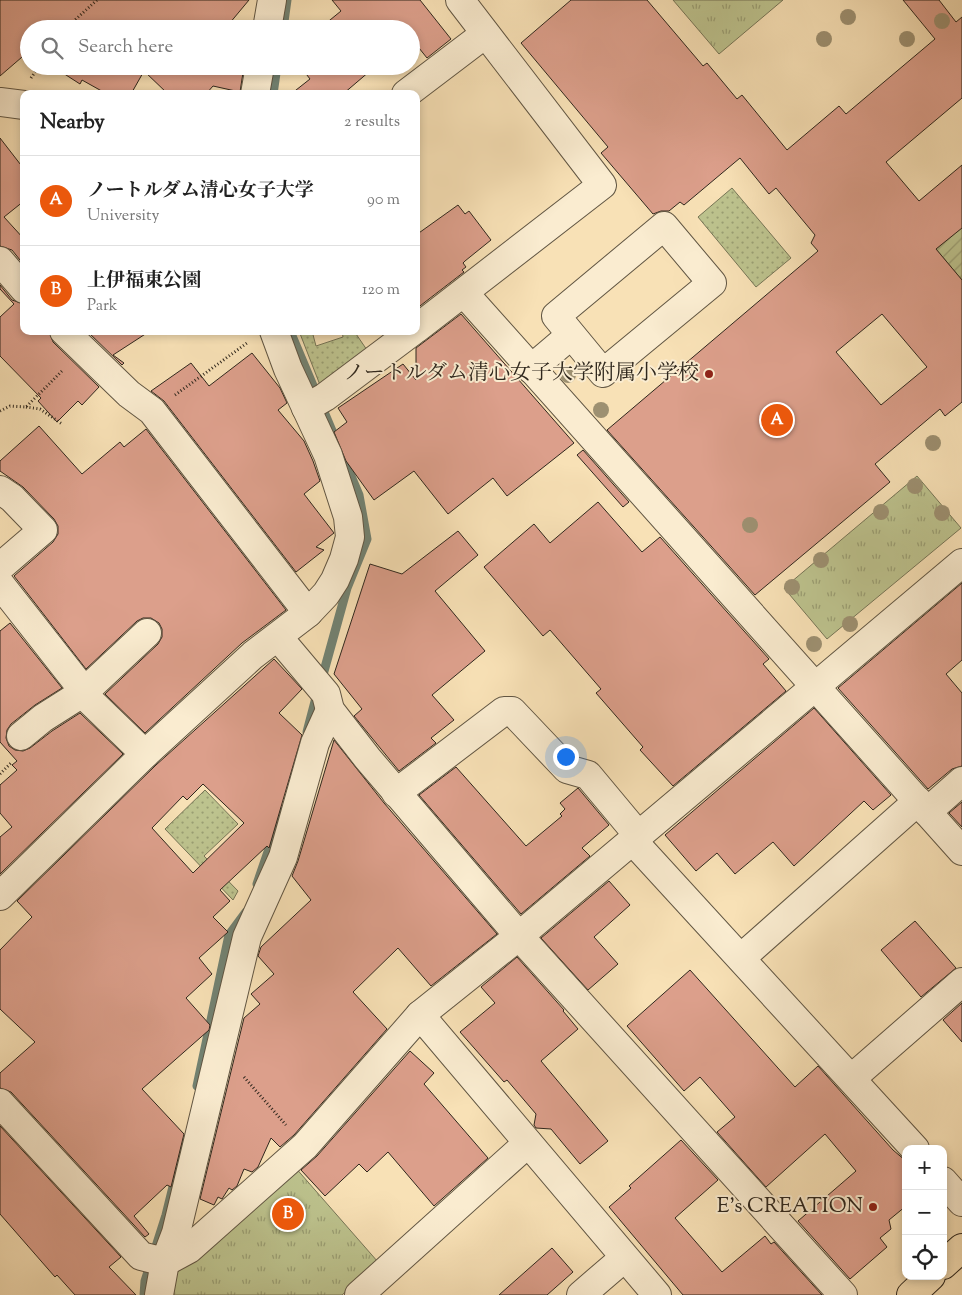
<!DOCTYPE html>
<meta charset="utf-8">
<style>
:root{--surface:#fff;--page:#f6f6f6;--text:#222;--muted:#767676;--line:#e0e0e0;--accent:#ea580c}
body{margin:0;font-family:"Sorts Mill Goudy","Noto Serif JP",serif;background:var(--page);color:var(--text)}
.controls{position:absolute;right:15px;bottom:15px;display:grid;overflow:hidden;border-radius:10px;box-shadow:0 2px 8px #0003}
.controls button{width:45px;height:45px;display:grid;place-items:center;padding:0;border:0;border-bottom:1px solid var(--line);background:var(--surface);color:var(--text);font:25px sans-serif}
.you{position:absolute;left:565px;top:756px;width:18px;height:18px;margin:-12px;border:4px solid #fff;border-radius:50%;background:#1a73e8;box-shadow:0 0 0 8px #1a73e833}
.badge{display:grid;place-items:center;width:32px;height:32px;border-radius:50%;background:var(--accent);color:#fff;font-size:16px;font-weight:700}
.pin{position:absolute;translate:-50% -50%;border:2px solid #fff;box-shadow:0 1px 5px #0006}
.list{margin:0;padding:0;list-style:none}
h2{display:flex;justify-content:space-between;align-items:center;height:65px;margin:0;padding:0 20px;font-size:21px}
h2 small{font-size:16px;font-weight:400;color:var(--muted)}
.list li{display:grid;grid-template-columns:32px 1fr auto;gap:15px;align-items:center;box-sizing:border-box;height:90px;padding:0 20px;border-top:1px solid var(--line)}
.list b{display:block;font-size:19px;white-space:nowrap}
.list p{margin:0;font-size:16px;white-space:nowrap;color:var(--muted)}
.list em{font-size:16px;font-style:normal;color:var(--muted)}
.icon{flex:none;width:28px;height:28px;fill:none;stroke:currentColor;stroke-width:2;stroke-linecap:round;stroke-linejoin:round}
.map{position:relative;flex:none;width:962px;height:1295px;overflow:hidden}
.search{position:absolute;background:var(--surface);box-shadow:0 2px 8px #0003;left:20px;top:20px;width:400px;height:55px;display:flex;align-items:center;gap:12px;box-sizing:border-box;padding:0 18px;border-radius:28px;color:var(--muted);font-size:19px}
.panel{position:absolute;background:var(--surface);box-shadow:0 2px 8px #0003;left:20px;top:90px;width:400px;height:245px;border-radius:10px}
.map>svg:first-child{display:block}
</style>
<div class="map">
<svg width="962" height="1295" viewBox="0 0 962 1295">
<defs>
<pattern id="grass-dots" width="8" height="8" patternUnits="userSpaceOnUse" patternTransform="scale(1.25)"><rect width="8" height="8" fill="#bdc38e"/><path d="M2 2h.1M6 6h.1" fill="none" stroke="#9a9e73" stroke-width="1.8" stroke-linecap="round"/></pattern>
<pattern id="park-tufts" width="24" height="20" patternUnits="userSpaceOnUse" patternTransform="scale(1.25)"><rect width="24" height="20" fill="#bdc38e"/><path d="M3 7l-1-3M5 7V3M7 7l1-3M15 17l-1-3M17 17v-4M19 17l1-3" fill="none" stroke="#9a9e73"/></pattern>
<pattern id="garden-furrows" width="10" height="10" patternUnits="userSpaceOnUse" patternTransform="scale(1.25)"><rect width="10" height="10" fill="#bdc38e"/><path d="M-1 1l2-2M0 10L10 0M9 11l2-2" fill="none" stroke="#9a9e73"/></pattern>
</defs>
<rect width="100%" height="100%" fill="#f8e1b6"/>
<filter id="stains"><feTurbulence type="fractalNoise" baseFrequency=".004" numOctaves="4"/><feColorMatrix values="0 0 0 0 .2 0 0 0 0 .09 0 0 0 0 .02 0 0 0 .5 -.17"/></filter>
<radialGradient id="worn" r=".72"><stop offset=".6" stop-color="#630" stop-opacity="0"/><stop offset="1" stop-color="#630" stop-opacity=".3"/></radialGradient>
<g fill="url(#grass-dots)" stroke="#767556">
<path d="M732 188 791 258 756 287 698 217Z"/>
<path d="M299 331H312L316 346 343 337 342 331H354L367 350 320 385Z"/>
<path d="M205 790 238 824 204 856 238 891 233 900 165 829Z"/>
</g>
<g fill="url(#park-tufts)" stroke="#767556">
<path d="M673 0H783L719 54Z"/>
<path d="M917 476 961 528 827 639 784 588Z"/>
<path d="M294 1166 378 1262 342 1295H167L170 1269Z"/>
</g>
<path fill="url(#garden-furrows)" stroke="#767556" d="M962 227V280L936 249Z"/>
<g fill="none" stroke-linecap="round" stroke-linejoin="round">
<g stroke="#728272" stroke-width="9">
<path d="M283 29 287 0"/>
<path d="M273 94 277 66"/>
<path d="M290 331 359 495 367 539 347 588 321 682"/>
<path d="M307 732 317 694"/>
<path d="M257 884 282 811"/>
<path d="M197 1086 229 935 246 912"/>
<path d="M144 1295 145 1281 166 1215 184 1142"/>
</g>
</g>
<g fill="#dc9f8b" stroke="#2f271d" fill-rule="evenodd">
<path d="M0 0H249L229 24 245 29H29V51L0 76Z"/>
<path d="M332 0H420L451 39 427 58 411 38V29H319L341 11Z"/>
<path d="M571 0H647L703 66 707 63 737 99 742 95 787 150 839 106 846 114 935 39 903 0H939L956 22 962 17V98L886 162 919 201 962 165V228L936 249 962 280V402L945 416 940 409 875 464 890 482 755 595 607 430 818 251 811 243 815 235 776 188 769 194 740 158 684 205 680 202 669 211H661L653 214 601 153 608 147 521 43ZM882 314 927 367 881 405 836 352Z"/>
<path d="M52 66H244L240 92 213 86 206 94H168L144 71 131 94H107L82 80 80 84Z"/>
<path d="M300 66H366L370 71 343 94H291L310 79Z"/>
<path d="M0 138 24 169V201L4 217 24 239V265L12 250 0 246Z"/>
<path d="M458 205 465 214 469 211 491 240 465 261 463 263 466 267 462 270 464 272 416 309V235Z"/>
<path d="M0 285 12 300 24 304V331H49L53 342 99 387 82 405 78 401 57 422 38 401 41 398 0 356V317L14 304 0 289Z"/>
<path d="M461 314 574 443 507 496 493 478 448 514 414 471 374 500 346 461 334 432 347 422 338 408 403 364 416 380V348Z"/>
<path d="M87 331H150L113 355 124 363 122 365Z"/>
<path d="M252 353 280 388 287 403 278 410 304 441 313 461 320 481 304 494 334 533 316 547 324 550 296 572 164 401 151 391 191 363 209 386Z"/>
<path d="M39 426 82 474 120 442 124 447 146 429 286 610 242 643 145 733 105 694 158 644 162 637V629L159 623 151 618H143L137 621 86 669 14 576 53 542 58 534V526L54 519 23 487 0 471V461Z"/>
<path d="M583 450 629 502 623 507 577 455Z"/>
<path d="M598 502 642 552 660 537 769 659 763 664 786 691 673 786 640 750 643 747 596 693 601 689 550 630 543 636 484 567 534 524 550 543Z"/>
<path d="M458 531 478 555 435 591 485 651 432 695 454 720 431 738 436 743 399 771 354 716 362 709 334 674 370 564 402 574Z"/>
<path d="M962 583V660L946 674 962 693V766L952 769 928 789 838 688Z"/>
<path d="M10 623 62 688 35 705 11 724 7 730 6 738 9 746 15 750 23 751 30 748 52 731 80 713 123 754 0 874V837L12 827 0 813V785L17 770 12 765 17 761 0 742V631Z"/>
<path d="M274 659 302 689 279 713 302 735 269 848 267 846 220 890 230 901 213 917 228 932 199 958 212 974 186 998 210 1025 209 1030 142 1089 184 1134 171 1187 167 1185 134 1216 149 1234 145 1237 11 1092 0 1088V1073L35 1042 0 1009V950L32 917 17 901 156 765ZM203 784 244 823 193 873 152 828 183 796 187 800Z"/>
<path d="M814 708 891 795 873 810 864 801 794 866 773 842 735 874 717 853 696 871 665 835Z"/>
<path d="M334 740 384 803 497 934 431 986 398 948 353 992 387 1029 294 1135 280 1147 271 1138 258 1167 252 1172 244 1169 237 1186 232 1190 229 1188 222 1199 218 1197 214 1205 200 1199 244 1018 260 1004 251 994 274 974 258 956 261 947 311 900 292 876 298 861Z"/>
<path d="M456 767 526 846 562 816 560 814 565 809 560 803 578 788 609 825 582 848 590 856 521 914 419 795Z"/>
<path d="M962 802V827L949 813Z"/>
<path d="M609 881 630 905 594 937 618 964 588 990 541 938Z"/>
<path d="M915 921 956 968 921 997 881 950Z"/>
<path d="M517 957 564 1010 563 1011 578 1029 541 1061 608 1141 580 1164 551 1129 536 1128 534 1125 536 1114 507 1080 504 1082 460 1032 495 1003 481 987Z"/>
<path d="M690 970 795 1087 818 1066 893 1150 906 1161V1206L889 1220 891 1229 880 1238 887 1247 850 1279 798 1221 856 1171 825 1134 766 1187 717 1132 735 1117 700 1077 684 1091 627 1026Z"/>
<path d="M962 1003V1042L943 1020Z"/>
<path d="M410 1051 434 1073 424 1084 488 1158 434 1206 388 1152 367 1172 359 1164 325 1196 301 1170 317 1156Z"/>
<path d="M0 1126 121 1257 109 1267 136 1295H75L57 1275 55 1277 0 1214Z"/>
<path d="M681 1140 718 1180 675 1218 722 1272 765 1236 771 1244 774 1242 822 1295H683L609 1207 631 1188 629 1186Z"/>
<path d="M552 1248 573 1272 547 1295H499Z"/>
</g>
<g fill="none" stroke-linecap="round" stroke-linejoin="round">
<g stroke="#615643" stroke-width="30">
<g id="minor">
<path d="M267 29 272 0"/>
<path d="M255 94 260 66"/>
<path d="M406 94 485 34"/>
<path d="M0 102 24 105"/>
<path d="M664 226 712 283 603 373 556 316Z"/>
<path d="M0 261 24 289"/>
<path d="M464 293 962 851"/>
<path d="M416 329 602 185 460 0"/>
<path d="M64 331 129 394 152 411 308 613"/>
<path d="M531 369 571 335"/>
<path d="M306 408 325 397 413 331"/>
<path d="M0 490 12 498 43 530 0 567"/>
<path d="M0 584 80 686 87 698 145 754"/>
<path d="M278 637 326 694 330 710 368 759 519 936 843 1295"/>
<path d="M21 736 43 718 84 692 147 633"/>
<path d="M396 793 504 711H512L567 769 588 775 638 835"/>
<path d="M927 812 962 781"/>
<path d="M632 840 915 1149"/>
<path d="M0 896 145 754 253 655 308 613 326 594 335 580 344 559 350 537 348 517 328 455 288 369 274 331"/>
<path d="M741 958 918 801"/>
<path d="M420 1015 657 1295"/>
<path d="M852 1078 962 982"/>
<path d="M0 1103 141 1256 165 1262 189 1249 305 1146 420 1015 519 936 962 563"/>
<path d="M943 1181 962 1202"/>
<path d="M159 1295 165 1262 176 1233 247 937 283 857 315 743 330 710"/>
<path d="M359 1295 528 1143"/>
<path d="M581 1295 624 1258"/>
</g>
</g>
<g stroke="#2f271d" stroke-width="30">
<g id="highway">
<path d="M943 1265 962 1248"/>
<path d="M911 1295 931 1276"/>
</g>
</g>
<g stroke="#2f271d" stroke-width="3" stroke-dasharray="1 2.5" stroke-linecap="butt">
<path d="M65 29 97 0"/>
<path d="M31 78 39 66"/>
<path d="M175 395 247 343"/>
<path d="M26 407 40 409 62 424"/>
<path d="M0 411 10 406 26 407 63 370"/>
<path d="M0 774 12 762"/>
<path d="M244 1077 286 1125"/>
</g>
<use href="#minor" stroke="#faecd0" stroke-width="28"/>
<use href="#highway" stroke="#f8e1b6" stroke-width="28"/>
</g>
<g fill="#9d9071">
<circle cx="848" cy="17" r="8"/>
<circle cx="942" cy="21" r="8"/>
<circle cx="824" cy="39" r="8"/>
<circle cx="907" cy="39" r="8"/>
<circle cx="568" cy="375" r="8"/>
<circle cx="601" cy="410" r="8"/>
<circle cx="933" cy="443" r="8"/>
<circle cx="915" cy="486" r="8"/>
<circle cx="881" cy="512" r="8"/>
<circle cx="942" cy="513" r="8"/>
<circle cx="750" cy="525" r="8"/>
<circle cx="821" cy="560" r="8"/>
<circle cx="792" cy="587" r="8"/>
<circle cx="850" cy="624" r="8"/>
<circle cx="814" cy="644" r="8"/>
</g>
<g fill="#8f2418" stroke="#faecd0" stroke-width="2">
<circle cx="709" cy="374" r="5"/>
<circle cx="873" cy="1207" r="5"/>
</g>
<g text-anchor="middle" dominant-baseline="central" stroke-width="4" stroke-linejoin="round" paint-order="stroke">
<g font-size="21" fill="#2f271d" stroke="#faecd0" text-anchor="end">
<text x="699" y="374">ノートルダム清心女子大学附属小学校</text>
<text x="863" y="1207">E's CREATION</text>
</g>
</g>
<rect width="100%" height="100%" filter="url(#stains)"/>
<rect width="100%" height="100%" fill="url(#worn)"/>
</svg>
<div class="controls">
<button>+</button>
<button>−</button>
<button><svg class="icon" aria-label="locate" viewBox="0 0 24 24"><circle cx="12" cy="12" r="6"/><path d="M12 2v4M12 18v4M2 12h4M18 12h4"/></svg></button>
</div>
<div class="you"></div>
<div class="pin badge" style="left:777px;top:420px">A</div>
<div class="pin badge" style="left:288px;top:1214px">B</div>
<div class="search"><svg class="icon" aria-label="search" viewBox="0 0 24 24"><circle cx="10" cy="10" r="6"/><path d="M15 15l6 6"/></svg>Search here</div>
<section class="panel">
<h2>Nearby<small>2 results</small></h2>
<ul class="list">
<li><span class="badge">A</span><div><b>ノートルダム清心女子大学</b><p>University</p></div><em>90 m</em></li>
<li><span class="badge">B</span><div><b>上伊福東公園</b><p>Park</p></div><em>120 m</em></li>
</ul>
</section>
</div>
